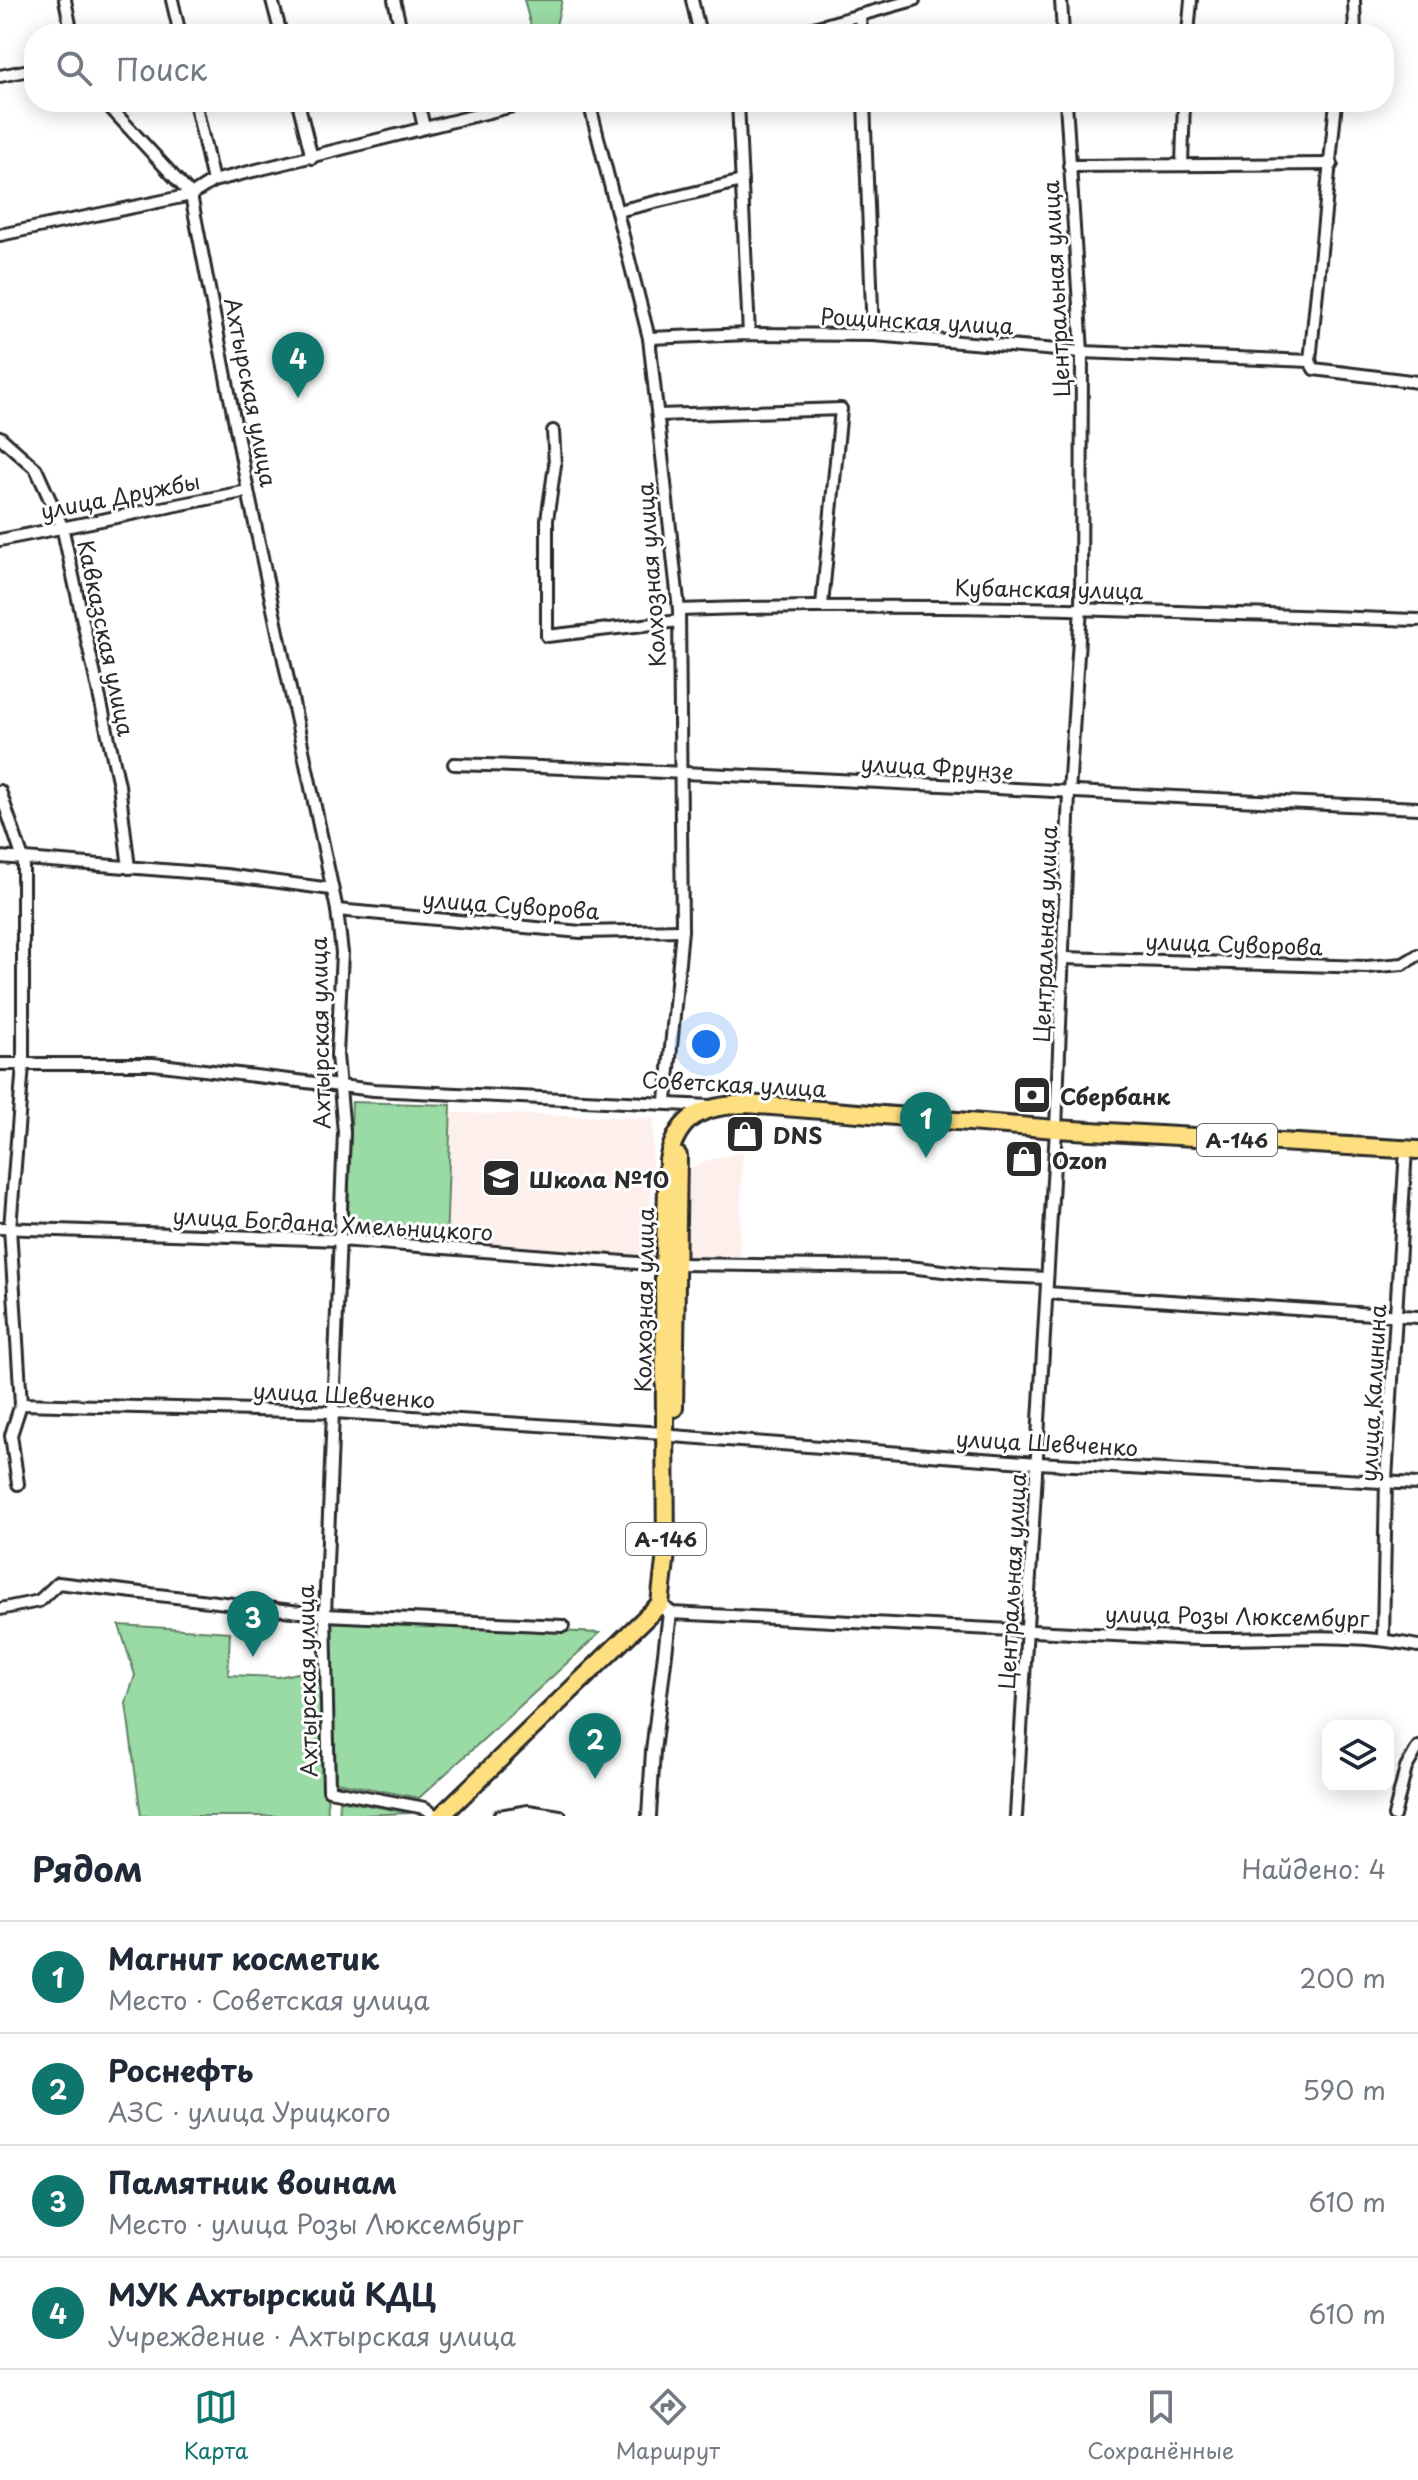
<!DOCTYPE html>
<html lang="ru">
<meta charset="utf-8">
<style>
:root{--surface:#fff;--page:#f6f6f7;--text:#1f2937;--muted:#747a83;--line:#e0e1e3;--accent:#0f766e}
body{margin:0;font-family:"Playpen Sans",sans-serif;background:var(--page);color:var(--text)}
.controls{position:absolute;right:24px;bottom:24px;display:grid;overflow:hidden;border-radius:16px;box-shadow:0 4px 20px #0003}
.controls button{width:72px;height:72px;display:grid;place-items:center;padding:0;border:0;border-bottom:2px solid var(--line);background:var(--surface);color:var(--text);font:40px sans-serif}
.you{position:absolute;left:706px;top:1044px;width:28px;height:28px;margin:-20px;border:6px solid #fff;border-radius:50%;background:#1a73e8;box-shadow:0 0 0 12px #1a73e833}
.badge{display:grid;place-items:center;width:52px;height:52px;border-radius:50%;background:var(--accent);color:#fff;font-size:26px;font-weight:700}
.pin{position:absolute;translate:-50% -66px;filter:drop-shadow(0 2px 4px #0008)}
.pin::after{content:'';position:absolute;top:42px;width:28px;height:24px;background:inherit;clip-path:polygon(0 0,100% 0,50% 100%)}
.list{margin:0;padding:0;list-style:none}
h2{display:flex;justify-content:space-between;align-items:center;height:104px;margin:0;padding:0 32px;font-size:34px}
h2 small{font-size:26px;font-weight:400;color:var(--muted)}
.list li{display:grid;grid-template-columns:52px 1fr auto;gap:24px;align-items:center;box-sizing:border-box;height:112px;padding:0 32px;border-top:2px solid var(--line)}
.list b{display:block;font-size:30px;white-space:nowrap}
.list p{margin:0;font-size:26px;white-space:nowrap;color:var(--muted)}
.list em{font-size:26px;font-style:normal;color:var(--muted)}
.icon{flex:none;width:44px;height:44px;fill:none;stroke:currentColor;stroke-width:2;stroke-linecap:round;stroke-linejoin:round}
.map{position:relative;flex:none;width:1418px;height:1816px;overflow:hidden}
.search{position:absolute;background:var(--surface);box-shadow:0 4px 20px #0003;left:24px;right:24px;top:24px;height:88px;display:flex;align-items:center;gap:20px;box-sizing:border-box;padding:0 28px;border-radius:32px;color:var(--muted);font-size:30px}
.sheet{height:552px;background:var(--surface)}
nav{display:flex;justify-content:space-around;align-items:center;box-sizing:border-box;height:112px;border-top:2px solid var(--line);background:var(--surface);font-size:22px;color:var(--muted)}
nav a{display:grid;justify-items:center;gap:4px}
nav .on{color:var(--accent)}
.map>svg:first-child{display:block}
</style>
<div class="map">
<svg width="1418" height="1816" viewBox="0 0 1418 1816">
<rect width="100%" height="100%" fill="#fff"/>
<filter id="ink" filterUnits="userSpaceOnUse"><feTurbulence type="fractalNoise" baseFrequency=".0125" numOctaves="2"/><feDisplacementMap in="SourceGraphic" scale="16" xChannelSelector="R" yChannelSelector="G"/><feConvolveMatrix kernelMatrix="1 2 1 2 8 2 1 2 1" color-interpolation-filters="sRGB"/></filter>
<g filter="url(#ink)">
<g fill="#fdefec">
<path d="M353 1110 654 1118 648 1258 348 1238Z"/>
<path d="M743 1152 739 1260 679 1259 682 1177 689 1169 708 1160Z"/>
</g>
<g fill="#99daa5" stroke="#628268" stroke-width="2">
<path d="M524 0H562L554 34H533Z"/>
<path d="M352 1102 451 1105 446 1244 347 1238Z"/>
<path d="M329 1621 600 1633 419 1798 336 1782Z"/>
<path d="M119 1625 230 1632 228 1675 278 1677 322 1668 328 1816H141L126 1703 135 1675Z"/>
<path d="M339 1800 411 1813 340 1816Z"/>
</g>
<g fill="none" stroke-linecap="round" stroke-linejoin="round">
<g stroke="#2b2b2b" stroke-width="16">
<g id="minor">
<path d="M65 0 72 34"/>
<path d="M172 0 180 34"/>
<path d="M272 0 281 34"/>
<path d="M394 0 402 34"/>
<path d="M692 0 700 34"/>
<path d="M1061 0 1063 34"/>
<path d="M1354 0 1355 34"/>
<path d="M860 15 861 34"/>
<path d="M792 34 914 0"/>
<path d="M1188 34 1191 0"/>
<path d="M0 76 34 69"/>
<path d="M105 102 191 195 248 491 337 910 342 953 337 1055 344 1132 325 1615 329 1790 425 1808 436 1816"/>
<path d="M195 102 213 181"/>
<path d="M298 102 312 158"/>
<path d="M418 102 424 127"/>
<path d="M589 102 649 338 679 610 682 930 666 1101"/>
<path d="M738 102 749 334"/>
<path d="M864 102 873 335"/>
<path d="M1182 164 1184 102"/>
<path d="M1069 166 1332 164"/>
<path d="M618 211 742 181"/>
<path d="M0 235 191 195 213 181 529 102"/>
<path d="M649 338 749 334 873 335 1082 352 1310 361 1314 369 1418 382"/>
<path d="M1310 361 1336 102"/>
<path d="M659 415 841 409 822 605"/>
<path d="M553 431 555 465 547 520V636L679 621"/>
<path d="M0 437 36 469 62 526 119 785 129 868"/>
<path d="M0 540 248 491"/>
<path d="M679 610C925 601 1171 612 1418 620"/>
<path d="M454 764C775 774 1096 795 1418 808"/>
<path d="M0 791 23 859V1065L10 1228 21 1404 11 1435 18 1484"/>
<path d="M0 857 226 875 331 889"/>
<path d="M337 910 581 932 682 930"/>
<path d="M1064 958 1367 967 1403 964 1418 955"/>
<path d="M0 1064H153L374 1090 711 1106"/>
<path d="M0 1228 340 1240 664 1265"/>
<path d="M678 1264 909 1267 977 1275 1047 1278"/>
<path d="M1047 1293 1418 1317"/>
<path d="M21 1404 334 1412 664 1433"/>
<path d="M673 1436 1038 1463 1418 1484"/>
<path d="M0 1609 39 1601 58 1583 325 1615 563 1626"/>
<path d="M670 1613C839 1620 1007 1629 1175 1638 1256 1643 1339 1629 1418 1646"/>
<path d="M1383 1638 1386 1480 1406 1149"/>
<path d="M499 1816 528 1811 560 1816"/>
<path d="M1016 1816 1056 1129 1069 793 1081 608 1082 352 1066 102"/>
<path d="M1394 1816 1406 1768 1418 1747"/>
</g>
</g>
<g stroke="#2b2b2b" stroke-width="18">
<path id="tertiary" d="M649 1816 653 1751 670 1613 660 1604"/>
</g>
<g stroke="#2b2b2b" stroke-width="22">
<g id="trunk">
<path d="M674 1408 678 1156"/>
<path d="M441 1816 660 1604 666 1553 664 1278 668 1160C678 1114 704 1106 747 1104L1056 1129 1418 1150"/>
</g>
</g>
<use href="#minor" stroke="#fff" stroke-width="10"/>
<use href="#tertiary" stroke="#fff" stroke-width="12"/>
<use href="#trunk" stroke="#fedf80" stroke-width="16"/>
</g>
</g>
<defs>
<g id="bank-square" transform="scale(2)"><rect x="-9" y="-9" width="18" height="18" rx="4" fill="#2b2b2b" stroke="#fff"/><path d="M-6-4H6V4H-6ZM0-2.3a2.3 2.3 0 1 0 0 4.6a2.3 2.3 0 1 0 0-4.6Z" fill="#fff"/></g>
<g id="shop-square" transform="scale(2)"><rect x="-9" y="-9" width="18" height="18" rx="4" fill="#2b2b2b" stroke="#fff"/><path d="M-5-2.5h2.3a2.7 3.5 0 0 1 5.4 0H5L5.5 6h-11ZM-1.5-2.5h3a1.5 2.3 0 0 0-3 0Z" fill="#fff"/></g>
<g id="school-square" transform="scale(2)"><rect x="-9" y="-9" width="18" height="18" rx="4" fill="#2b2b2b" stroke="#fff"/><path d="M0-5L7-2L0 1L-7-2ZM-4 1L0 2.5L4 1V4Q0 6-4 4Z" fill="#fff"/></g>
</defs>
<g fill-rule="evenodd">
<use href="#bank-square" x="1032" y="1095"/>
<use href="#shop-square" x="745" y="1134"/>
<use href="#shop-square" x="1024" y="1159"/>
<use href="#school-square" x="501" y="1178"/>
</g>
<g text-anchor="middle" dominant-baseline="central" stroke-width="6" stroke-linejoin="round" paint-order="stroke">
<g fill="#fff" stroke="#6b6b6b" stroke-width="2">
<rect x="1197" y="1124" width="80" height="32" rx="6"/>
<rect x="626" y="1523" width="80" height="32" rx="6"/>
</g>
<g font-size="20" font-weight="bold" fill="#2b2b2b">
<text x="1237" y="1140">А-146</text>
<text x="666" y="1539">А-146</text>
</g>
<g font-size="22" fill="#2b2b2b" stroke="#fff">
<text transform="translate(1055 289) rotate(-93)">Центральная улица</text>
<text transform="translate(917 320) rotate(3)">Рощинская улица</text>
<text transform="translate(252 392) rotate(79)">Ахтырская улица</text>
<text transform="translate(120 495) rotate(-11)">улица Дружбы</text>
<text transform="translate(650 575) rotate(-94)">Колхозная улица</text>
<text transform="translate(1049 588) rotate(1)">Кубанская улица</text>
<text transform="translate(107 638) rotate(78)">Кавказская улица</text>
<text transform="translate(937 766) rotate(3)">улица Фрунзе</text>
<text transform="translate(511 904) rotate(4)">улица Суворова</text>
<text transform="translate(1044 934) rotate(-88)">Центральная улица</text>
<text transform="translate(1234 943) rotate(2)">улица Суворова</text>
<text transform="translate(319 1033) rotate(-91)">Ахтырская улица</text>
<text transform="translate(734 1083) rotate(3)">Советская улица</text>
<text transform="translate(333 1223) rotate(3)">улица Богдана Хмельницкого</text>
<text transform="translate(643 1300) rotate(-89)">Колхозная улица</text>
<text transform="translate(1372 1393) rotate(-87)">улица Калинина</text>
<text transform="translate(344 1394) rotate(3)">улица Шевченко</text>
<text transform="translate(1047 1442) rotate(3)">улица Шевченко</text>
<text transform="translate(1011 1581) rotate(-87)">Центральная улица</text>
<text transform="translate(1237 1615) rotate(1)">улица Розы Люксембург</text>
<text transform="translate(306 1681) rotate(-91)">Ахтырская улица</text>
</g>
<g font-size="22" font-weight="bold" fill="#2b2b2b" stroke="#fff" text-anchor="start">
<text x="1060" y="1095">Сбербанк</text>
<text x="773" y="1134">DNS</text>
<text x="1052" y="1159">Ozon</text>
<text x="529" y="1178">Школа №10</text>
</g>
</g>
</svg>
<div class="controls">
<button><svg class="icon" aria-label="layers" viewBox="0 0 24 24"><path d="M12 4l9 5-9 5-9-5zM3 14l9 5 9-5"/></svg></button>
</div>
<div class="you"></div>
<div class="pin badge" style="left:926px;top:1158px">1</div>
<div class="pin badge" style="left:595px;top:1779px">2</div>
<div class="pin badge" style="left:253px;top:1657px">3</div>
<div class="pin badge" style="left:298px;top:398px">4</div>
<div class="search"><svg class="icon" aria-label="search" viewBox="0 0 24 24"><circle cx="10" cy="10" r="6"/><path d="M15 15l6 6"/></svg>Поиск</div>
</div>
<section class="sheet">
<h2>Рядом<small>Найдено: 4</small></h2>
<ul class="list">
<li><span class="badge">1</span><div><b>Магнит косметик</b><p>Место · Советская улица</p></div><em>200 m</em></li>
<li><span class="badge">2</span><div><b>Роснефть</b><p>АЗС · улица Урицкого</p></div><em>590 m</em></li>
<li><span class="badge">3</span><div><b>Памятник воинам</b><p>Место · улица Розы Люксембург</p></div><em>610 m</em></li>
<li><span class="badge">4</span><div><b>МУК Ахтырский КДЦ</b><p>Учреждение · Ахтырская улица</p></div><em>610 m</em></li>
</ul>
</section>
<nav>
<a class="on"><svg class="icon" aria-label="map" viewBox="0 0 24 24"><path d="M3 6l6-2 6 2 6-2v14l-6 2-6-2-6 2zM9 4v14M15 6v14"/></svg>Карта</a>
<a><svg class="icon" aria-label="directions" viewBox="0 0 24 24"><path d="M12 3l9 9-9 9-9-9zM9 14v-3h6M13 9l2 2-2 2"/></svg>Маршрут</a>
<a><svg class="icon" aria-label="saved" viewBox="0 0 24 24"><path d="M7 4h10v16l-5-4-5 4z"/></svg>Сохранённые</a>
</nav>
